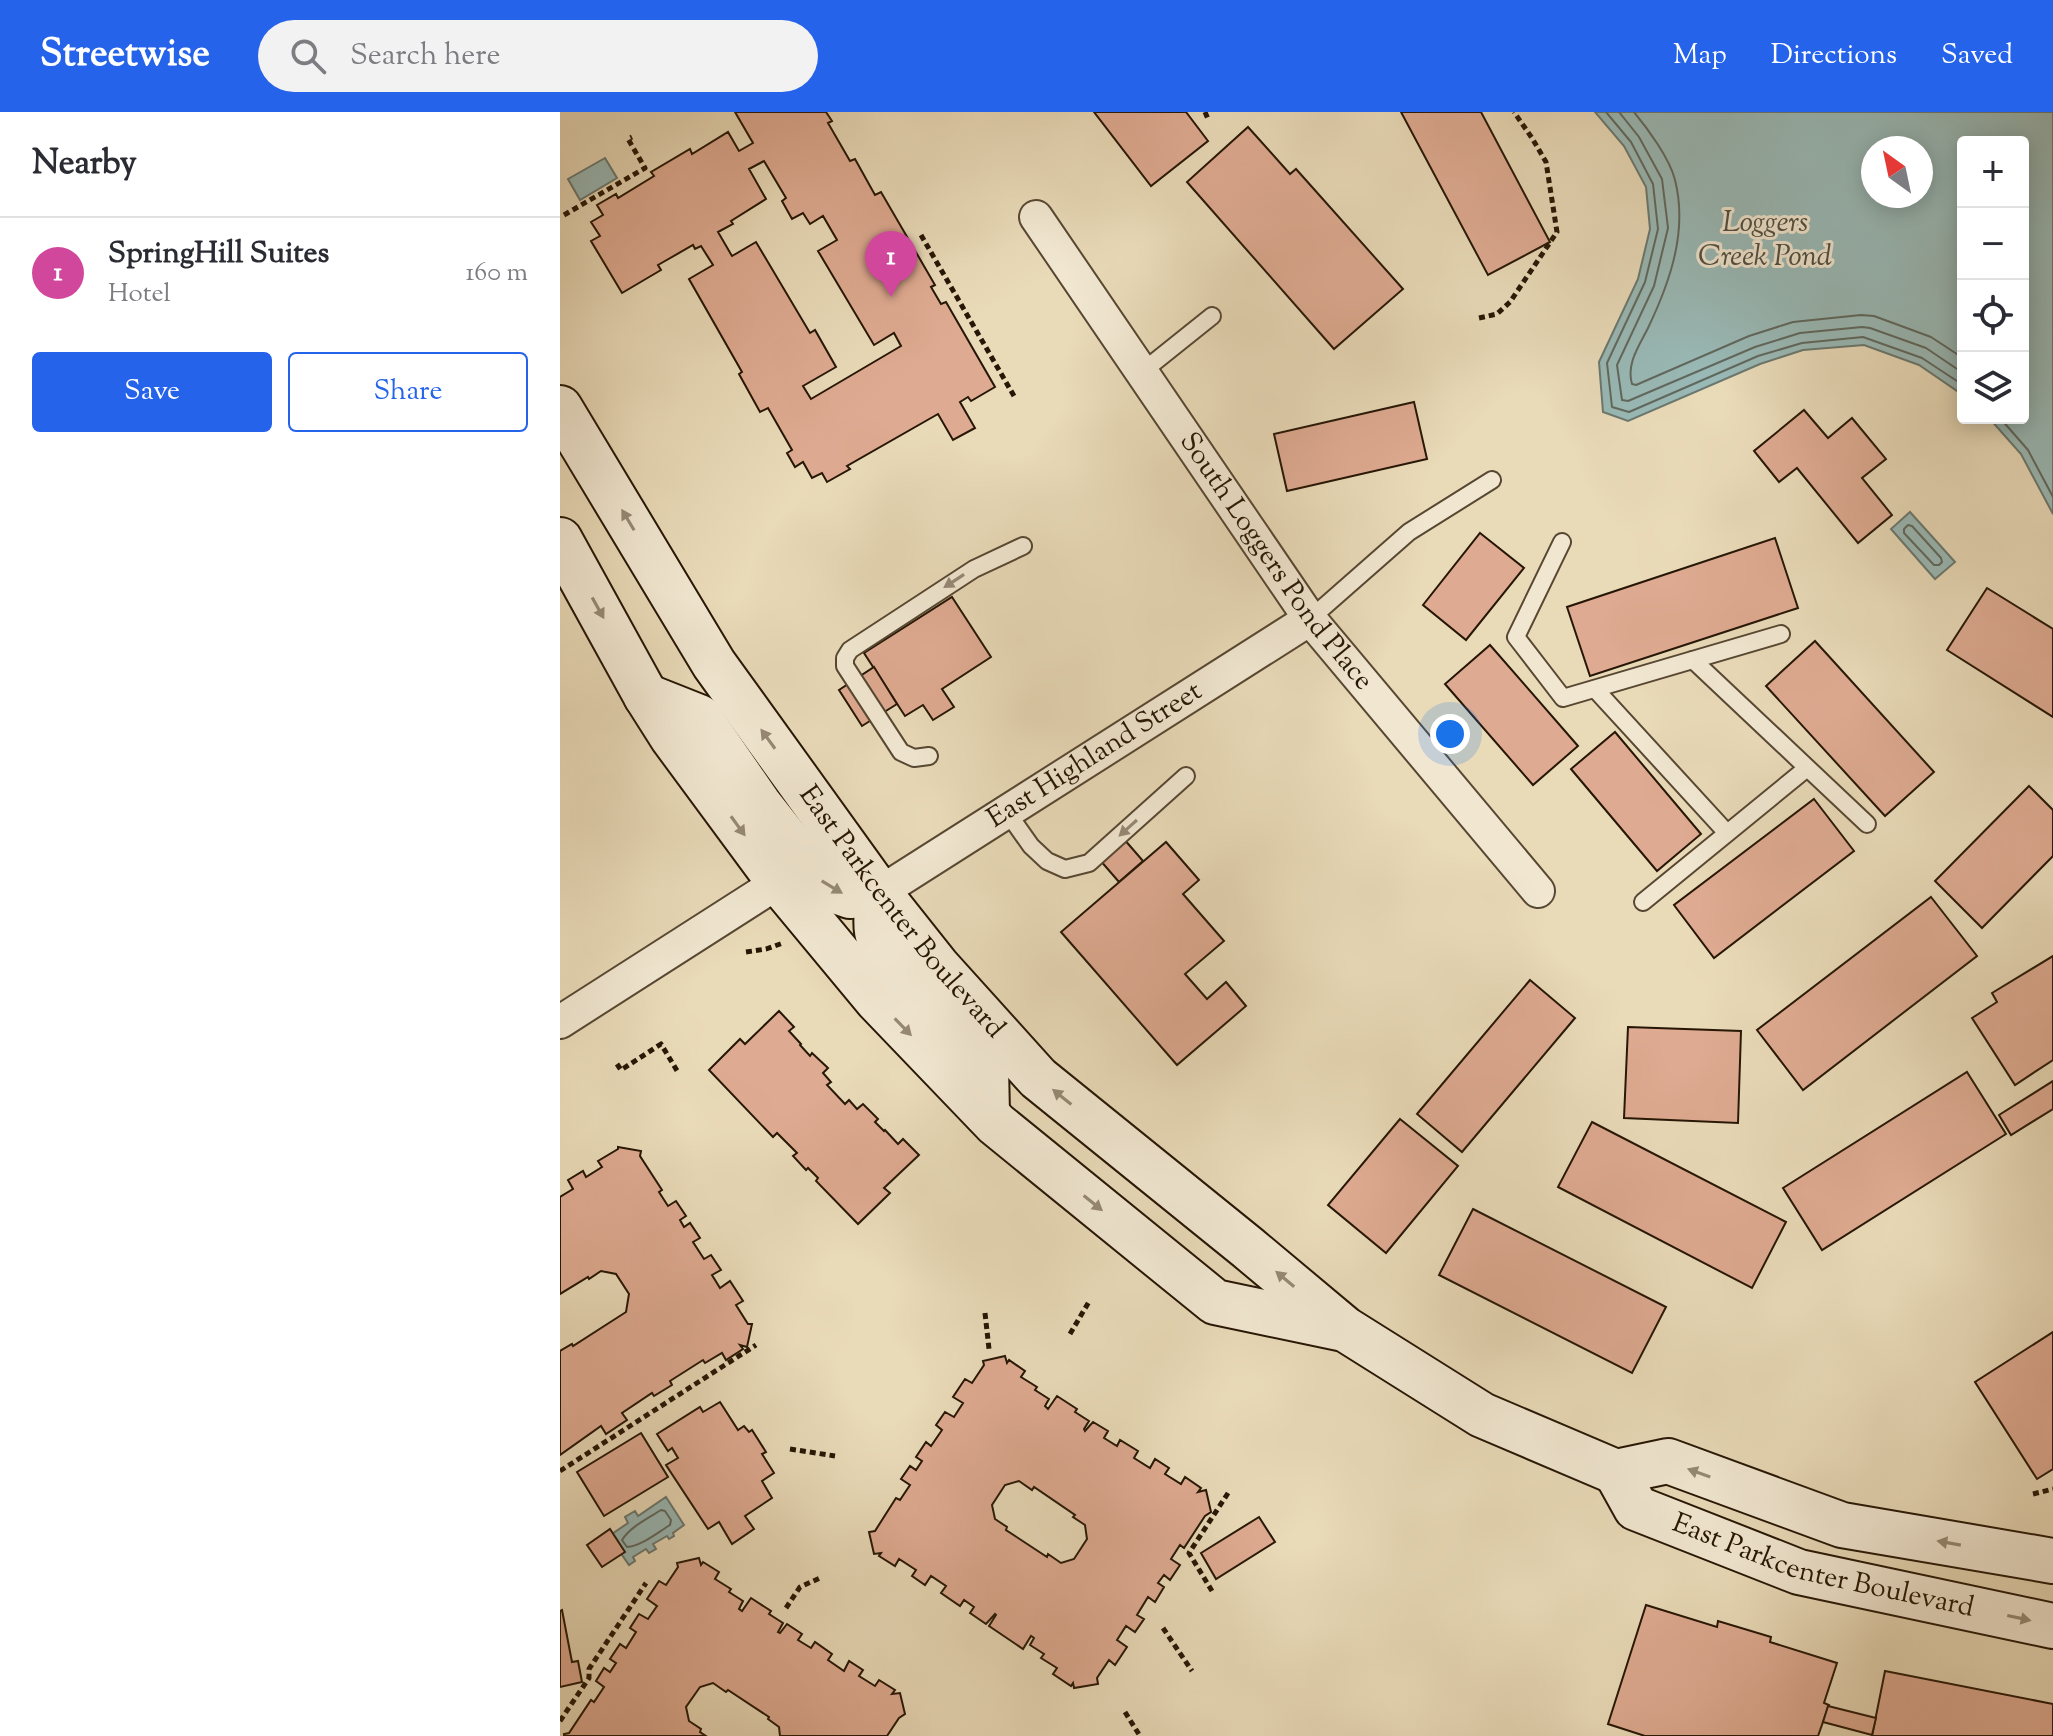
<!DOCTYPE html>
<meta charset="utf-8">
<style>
:root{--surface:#fff;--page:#f2f2f3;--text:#2b2b33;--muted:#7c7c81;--line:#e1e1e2;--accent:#2563eb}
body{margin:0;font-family:"Sorts Mill Goudy",serif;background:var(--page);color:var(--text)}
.controls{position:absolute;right:24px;top:24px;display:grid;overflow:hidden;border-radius:8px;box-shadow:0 4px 20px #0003}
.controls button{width:72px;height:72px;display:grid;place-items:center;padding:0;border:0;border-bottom:2px solid var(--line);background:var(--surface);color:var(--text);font:40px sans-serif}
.compass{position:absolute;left:1301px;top:24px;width:72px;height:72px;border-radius:50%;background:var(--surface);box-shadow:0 4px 20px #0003;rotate:327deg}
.you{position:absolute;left:890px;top:622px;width:28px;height:28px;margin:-20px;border:6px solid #fff;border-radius:50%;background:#1a73e8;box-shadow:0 0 0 12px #1a73e833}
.badge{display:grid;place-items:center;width:52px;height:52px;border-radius:50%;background:var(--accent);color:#fff;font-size:26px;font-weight:700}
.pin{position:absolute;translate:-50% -66px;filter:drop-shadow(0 2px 4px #0008)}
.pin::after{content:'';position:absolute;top:42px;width:28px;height:24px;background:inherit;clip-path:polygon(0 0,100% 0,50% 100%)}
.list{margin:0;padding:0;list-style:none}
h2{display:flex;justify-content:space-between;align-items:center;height:104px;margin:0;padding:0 32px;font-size:34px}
h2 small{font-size:26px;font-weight:400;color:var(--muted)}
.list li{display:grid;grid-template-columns:52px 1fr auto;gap:24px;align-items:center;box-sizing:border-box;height:112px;padding:0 32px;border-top:2px solid var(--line)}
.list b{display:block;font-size:30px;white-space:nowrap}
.list p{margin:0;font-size:26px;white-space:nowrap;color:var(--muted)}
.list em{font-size:26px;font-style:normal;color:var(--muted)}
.actions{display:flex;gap:16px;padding:24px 32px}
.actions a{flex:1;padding:18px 0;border:2px solid var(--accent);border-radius:8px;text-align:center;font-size:28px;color:var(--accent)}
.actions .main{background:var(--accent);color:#fff}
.icon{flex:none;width:44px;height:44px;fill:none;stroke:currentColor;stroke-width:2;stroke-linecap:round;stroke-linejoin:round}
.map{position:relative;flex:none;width:1493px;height:1624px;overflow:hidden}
header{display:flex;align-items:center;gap:48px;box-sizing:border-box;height:112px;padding:0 40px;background:var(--accent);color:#fff}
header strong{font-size:38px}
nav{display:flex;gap:44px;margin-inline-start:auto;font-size:28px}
.search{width:560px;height:72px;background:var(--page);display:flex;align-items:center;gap:20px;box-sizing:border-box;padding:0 28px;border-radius:44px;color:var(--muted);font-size:30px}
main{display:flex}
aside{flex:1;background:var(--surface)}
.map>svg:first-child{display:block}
</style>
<header>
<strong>Streetwise</strong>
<div class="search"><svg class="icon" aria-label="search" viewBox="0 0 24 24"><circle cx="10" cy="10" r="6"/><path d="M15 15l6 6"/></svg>Search here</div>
<nav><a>Map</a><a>Directions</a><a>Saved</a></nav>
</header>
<main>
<aside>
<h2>Nearby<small></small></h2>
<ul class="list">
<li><span class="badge" style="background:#d1479c">1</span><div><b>SpringHill Suites</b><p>Hotel</p></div><em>160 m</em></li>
</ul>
<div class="actions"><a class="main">Save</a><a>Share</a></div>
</aside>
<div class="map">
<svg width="1493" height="1624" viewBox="0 0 1493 1624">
<rect width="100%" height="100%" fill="#e9dab8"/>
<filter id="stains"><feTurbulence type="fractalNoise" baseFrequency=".0025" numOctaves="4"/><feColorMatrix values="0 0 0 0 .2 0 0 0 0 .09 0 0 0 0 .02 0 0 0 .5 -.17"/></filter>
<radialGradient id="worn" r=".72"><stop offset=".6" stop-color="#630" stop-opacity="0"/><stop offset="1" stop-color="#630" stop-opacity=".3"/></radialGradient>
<g fill="#99b9b6" stroke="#6b786f" stroke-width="2" fill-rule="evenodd">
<path d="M1035 0H1493V402L1461 342 1429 306H1463V30H1403V283L1359 253 1304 233 1243 238 1200 252 1068 309 1043 300 1039 250 1078 167 1090 117 1086 75 1064 34ZM1361 36V84H1313V36Z"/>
<path d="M45 46 57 66 20 88 8 67Z"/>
<path d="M1350 400 1395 450 1375 467 1331 417Z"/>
<path d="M106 1385 124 1413 113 1421 114 1424 109 1427 107 1424 93 1432 96 1437 89 1441 86 1437 73 1445 75 1449 69 1453 49 1424 68 1411 65 1405 75 1399 78 1404Z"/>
</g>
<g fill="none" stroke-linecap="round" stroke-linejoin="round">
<g stroke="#60685e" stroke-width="2">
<path d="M1046 0 1071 30 1093 72 1098 117 1085 170 1047 251 1052 295 1069 300 1198 244 1242 231 1303 225 1362 246 1403 273"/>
<path d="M1059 0 1079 25 1102 67 1108 116 1094 174 1057 253 1062 288 1068 289 1195 235 1240 221 1302 215 1310 216 1366 236 1403 261"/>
<path d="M1074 0C1088 17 1110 47 1115 68 1128 119 1110 170 1088 216 1079 234 1066 252 1072 272L1076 273 1189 224 1233 210 1301 203 1314 204 1371 225 1403 246"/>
<path d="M1440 306 1468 338 1493 385"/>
<path d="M1348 413 1352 414 1381 446 1382 450 1379 453H1374L1344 421V417Z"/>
<path d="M101 1398 105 1399 111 1408 110 1413C97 1421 81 1434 67 1435L62 1428C70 1415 87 1407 101 1398Z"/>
</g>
</g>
<g fill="#deaa91" stroke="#261605" stroke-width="2" fill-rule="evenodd">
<path d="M175 0H266L272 9 268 11 290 49 295 47 315 83 321 80 375 173 371 175 381 192 386 190 435 275 411 289 408 285 400 290 415 316 393 328 378 302 287 354 290 357 267 370 262 361 252 366 243 350 235 355 227 341 232 338 208 296 200 300 179 262 182 260 129 167 153 153 141 134 135 137 133 133 98 153 101 158 62 181 31 129 40 124 31 110 43 103 37 93 56 82 58 86 94 64 91 60 130 37 132 42 168 20 179 39 193 31ZM204 49 226 86 222 89 232 107 243 101 250 112 263 104 277 128 258 139 314 233 334 221 341 234 251 287 243 274 276 255 255 218 250 221 196 130 172 144 158 120 173 112 171 109 206 87 189 57Z"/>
<path d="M534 0H626L648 29 591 74Z"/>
<path d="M841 0H921L990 130 928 163Z"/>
<path d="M688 15 730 62 736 57 843 177 774 237 627 70Z"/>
<path d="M854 290 867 347 727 379 714 322Z"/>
<path d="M1244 298 1268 326 1292 306 1326 347 1302 366 1332 403 1298 431 1237 356 1219 370 1194 339Z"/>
<path d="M920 421 964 456 906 528 863 493Z"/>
<path d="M1215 426 1238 496 1030 564 1007 495Z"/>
<path d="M1427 476 1493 517V605L1387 538Z"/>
<path d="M392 485 431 545 382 577 394 595 373 608 363 593 345 604 304 541Z"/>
<path d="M1255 529 1374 660 1325 704 1206 574Z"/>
<path d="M930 533 1018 634 973 673 885 572Z"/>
<path d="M314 555 337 592 302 614 279 578Z"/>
<path d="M1055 620 1141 722 1097 759 1011 657Z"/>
<path d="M1469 674 1493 698V744L1422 816 1375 769Z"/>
<path d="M1254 687 1294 739 1154 846 1114 793Z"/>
<path d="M557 719 583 749 559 770 533 740Z"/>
<path d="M606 730 639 768 623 782 664 829 625 862 647 887 666 870 686 894 617 953 501 820Z"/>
<path d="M1371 785 1417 844 1243 978 1197 918Z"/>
<path d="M1493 844V948L1455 973 1412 906 1437 890 1432 881Z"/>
<path d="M970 868 1015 906 902 1040 857 1002Z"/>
<path d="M219 899 234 915 229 919 241 932 240 933 250 944 252 941 268 956 263 961 271 970 267 973 285 992 289 988 297 997 303 992 318 1007 315 1010 324 1019 325 1018 338 1032 343 1027 359 1043 324 1076 330 1081 298 1112 256 1069 258 1066 248 1056 246 1058 233 1044 237 1041 217 1021 213 1025 149 958 180 927 185 932Z"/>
<path d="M1068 915 1181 919 1178 1011 1064 1006Z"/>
<path d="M1407 960 1446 1022 1262 1138 1223 1076Z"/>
<path d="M1493 969V997L1451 1023 1439 1003Z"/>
<path d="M840 1007 898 1054 826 1141 768 1093Z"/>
<path d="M1032 1010 1226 1110 1192 1176 998 1075Z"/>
<path d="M58 1035 81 1039 80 1044 102 1078 99 1080 108 1094 116 1089 126 1104 120 1108 124 1115 130 1111 140 1126 133 1130 144 1147 151 1143 161 1158 152 1163 160 1176 170 1169 183 1189 176 1193 188 1212H192L187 1235 180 1233 183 1237 166 1248 162 1241 145 1251 143 1248 110 1269 112 1273 94 1284 92 1281 62 1301 67 1308 46 1322 41 1314 0 1343V1239L12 1232 13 1234 66 1200 69 1182 56 1162 41 1159 29 1167 28 1165 0 1182V1085L13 1077 8 1068 23 1059 26 1065 42 1055 38 1049 58 1037Z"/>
<path d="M913 1097 1106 1195 1072 1261 879 1163Z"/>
<path d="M1493 1220V1357L1477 1367 1415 1270Z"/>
<path d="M445 1244 447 1251 449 1248 465 1259 461 1265 477 1275 475 1278 489 1287 485 1294 488 1297 497 1284 517 1297 515 1300 529 1309 524 1317 525 1319 533 1310 548 1319 544 1326 557 1334 560 1328 578 1339 574 1346 590 1356 595 1347 609 1356 605 1362 621 1372 625 1365 641 1376 638 1380 646 1378 651 1400 645 1404 624 1436 620 1433 611 1447 620 1453 610 1468 604 1463 598 1471 604 1475 595 1490 588 1485 577 1503 584 1507 575 1520 566 1514 557 1528 567 1535 555 1553 549 1548 537 1566 538 1572 514 1576 513 1571 511 1574 493 1562 497 1556 481 1546 484 1542 470 1533 474 1526 471 1524 463 1537 429 1514 436 1503 435 1502 426 1512 410 1501 414 1495 404 1488 400 1494 381 1481 386 1474 371 1464 365 1473 352 1464 356 1458 339 1447 335 1454 319 1444 321 1441 314 1442 309 1420 315 1419 336 1386 340 1388 350 1373 341 1367 350 1354 356 1358 362 1349 356 1345 366 1330 371 1334 382 1318 376 1313 385 1300 394 1305 403 1291 393 1285 405 1267 412 1271 424 1253 423 1249ZM459 1369 472 1378 474 1375 515 1403 513 1405 525 1413 527 1427 514 1447 501 1451 488 1442 487 1445 446 1418 447 1415 435 1407 432 1393 445 1373Z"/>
<path d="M160 1290 178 1318 184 1314 189 1320 192 1318 206 1340 202 1342 214 1361 202 1369 212 1386 185 1404 194 1417 172 1432 159 1410 148 1417 106 1353 118 1346 112 1336 108 1339 97 1322 140 1295 143 1300Z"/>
<path d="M81 1321 108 1365 44 1404 17 1360Z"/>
<path d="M699 1405 715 1430 656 1467 641 1441Z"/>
<path d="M50 1417 65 1440 42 1455 27 1433Z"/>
<path d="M139 1446 141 1453 143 1450 159 1460 155 1467 171 1477 169 1480 183 1489 179 1497 182 1499 191 1486 211 1499 209 1502 223 1511 218 1520 220 1521 227 1512 242 1522 238 1528 251 1536 255 1530 272 1542 268 1548 284 1559 289 1549 303 1558 299 1564 315 1574 319 1568 335 1578 332 1582 340 1581 345 1602 339 1606 327 1624H220L219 1615 208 1607 209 1605 168 1578 166 1580 153 1571 140 1575 126 1595 129 1609 141 1617 140 1620 146 1624H4V1622L9 1621 31 1588 34 1590 44 1575 36 1569 44 1556 50 1560 56 1551 50 1547 60 1532 66 1536 76 1520 70 1516 79 1502 88 1507 97 1494 87 1487 99 1469 106 1473 118 1455 117 1451Z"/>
<path d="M1086 1493 1157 1515 1158 1509 1211 1525 1210 1530 1277 1551 1264 1591 1269 1593 1258 1624H1085L1048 1612Z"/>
<path d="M2 1498 12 1550 18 1549 22 1570 0 1575V1499Z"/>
<path d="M1325 1559 1493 1592V1624H1312Z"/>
<path d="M1268 1594 1316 1606 1312 1623 1263 1610Z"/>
</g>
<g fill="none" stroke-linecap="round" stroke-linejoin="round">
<g stroke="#574732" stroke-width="20">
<g id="lane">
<path d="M582 260 652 204"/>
<path d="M1002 430 956 525 1003 586 1221 522"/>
<path d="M750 507 849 420 932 368"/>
<path d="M1133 548 1307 712"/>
<path d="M1035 577 1167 721"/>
<path d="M369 644 354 646 341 640 285 554V546L290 538 414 457 463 434"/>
<path d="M447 700 471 734 487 749 505 757 529 751 626 664"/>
<path d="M1083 790 1247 656"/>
</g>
</g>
<g stroke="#574732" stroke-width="36">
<g id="street">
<path id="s1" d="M476 105 750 507 978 779"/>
<path id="s2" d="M319 781 750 507"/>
<path d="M0 910 219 770"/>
</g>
</g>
<g stroke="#261605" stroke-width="48">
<g id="secondary">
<path id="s3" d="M0 296 154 552 319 781 377 854 478 966 687 1135 785 1217 922 1303 1056 1360 1108 1349 1282 1413 1493 1449"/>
<path d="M0 428 86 584 112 625 219 770 317 888 436 1012 655 1190 779 1216"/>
<path d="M86 584 139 605 199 692 251 758 270 777 290 784 319 781"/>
<path d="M319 781C315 815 313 824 332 853L426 954 427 1002"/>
<path id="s4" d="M1056 1360 1076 1396 1239 1460 1493 1514"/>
</g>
</g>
<g stroke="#261605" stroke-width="5" stroke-dasharray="6 4" stroke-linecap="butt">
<path d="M645 0 648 7"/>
<path d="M4 103 85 56 68 27 72 25"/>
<path d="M361 123 454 284"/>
<path d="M919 206 937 202 950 190 997 120 986 50 972 26 954 0"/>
<path d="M186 840 206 837 223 831"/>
<path d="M57 952 61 958 101 932 119 962"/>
<path d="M425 1201 429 1237"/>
<path d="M510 1222 530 1188"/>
<path d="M230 1337 275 1344"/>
<path d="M0 1359 196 1233"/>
<path d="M1473 1382 1493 1377"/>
<path d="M652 1479 629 1441 670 1378"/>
<path d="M226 1496 240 1475 260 1466"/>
<path d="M603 1516 632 1559"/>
<path d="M565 1600 580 1624"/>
<path d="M0 1609 29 1566V1557L86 1471"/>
</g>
<use href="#lane" stroke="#f1e7d1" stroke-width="16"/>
<use href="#street" stroke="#f1e7d1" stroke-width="32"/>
<use href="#secondary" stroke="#f1e7d1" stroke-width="44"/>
</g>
<defs><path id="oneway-solid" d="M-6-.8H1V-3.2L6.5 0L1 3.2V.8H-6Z" transform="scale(2)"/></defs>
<g fill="#968975">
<use href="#oneway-solid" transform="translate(68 408) rotate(-121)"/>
<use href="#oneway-solid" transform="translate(394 469) rotate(147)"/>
<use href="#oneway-solid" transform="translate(38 496) rotate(61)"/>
<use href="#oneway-solid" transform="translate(208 627) rotate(-126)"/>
<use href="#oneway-solid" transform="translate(178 714) rotate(54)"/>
<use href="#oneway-solid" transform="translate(568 716) rotate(138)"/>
<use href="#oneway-solid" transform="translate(272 775) rotate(31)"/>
<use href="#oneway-solid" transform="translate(343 915) rotate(46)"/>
<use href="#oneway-solid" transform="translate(502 985) rotate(-141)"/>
<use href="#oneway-solid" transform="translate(533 1091) rotate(39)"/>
<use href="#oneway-solid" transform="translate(725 1167) rotate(-140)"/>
<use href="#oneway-solid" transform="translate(1139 1361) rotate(-160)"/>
<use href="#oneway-solid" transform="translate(1389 1431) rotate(-170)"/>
<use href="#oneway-solid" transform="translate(1459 1506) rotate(12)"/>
</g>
<g text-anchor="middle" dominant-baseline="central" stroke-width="6" stroke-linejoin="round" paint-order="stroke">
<g font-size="28" fill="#261605" stroke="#f1e7d1">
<text stroke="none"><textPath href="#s1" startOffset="420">South Loggers Pond Place</textPath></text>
<text stroke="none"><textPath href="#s2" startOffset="256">East Highland Street</textPath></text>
<text stroke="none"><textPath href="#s3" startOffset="610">East Parkcenter Boulevard</textPath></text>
<text stroke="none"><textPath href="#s4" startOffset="238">East Parkcenter Boulevard</textPath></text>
</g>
<g font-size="30" font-style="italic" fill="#4e4f43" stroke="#f1e7d1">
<text x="1205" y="111">Loggers<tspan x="1205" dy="34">Creek Pond</tspan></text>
</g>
</g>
<rect width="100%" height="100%" filter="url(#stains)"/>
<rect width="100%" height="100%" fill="url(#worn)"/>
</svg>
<div class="controls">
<button>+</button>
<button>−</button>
<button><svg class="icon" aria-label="locate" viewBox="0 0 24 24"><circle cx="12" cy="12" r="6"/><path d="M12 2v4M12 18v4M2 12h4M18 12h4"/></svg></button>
<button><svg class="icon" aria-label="layers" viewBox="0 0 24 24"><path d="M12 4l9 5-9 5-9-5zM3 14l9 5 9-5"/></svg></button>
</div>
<svg class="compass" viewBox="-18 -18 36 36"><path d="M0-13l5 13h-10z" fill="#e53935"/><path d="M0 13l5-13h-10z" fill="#7c7c81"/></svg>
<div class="you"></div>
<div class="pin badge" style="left:331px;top:185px;background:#d1479c">1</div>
</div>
</main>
